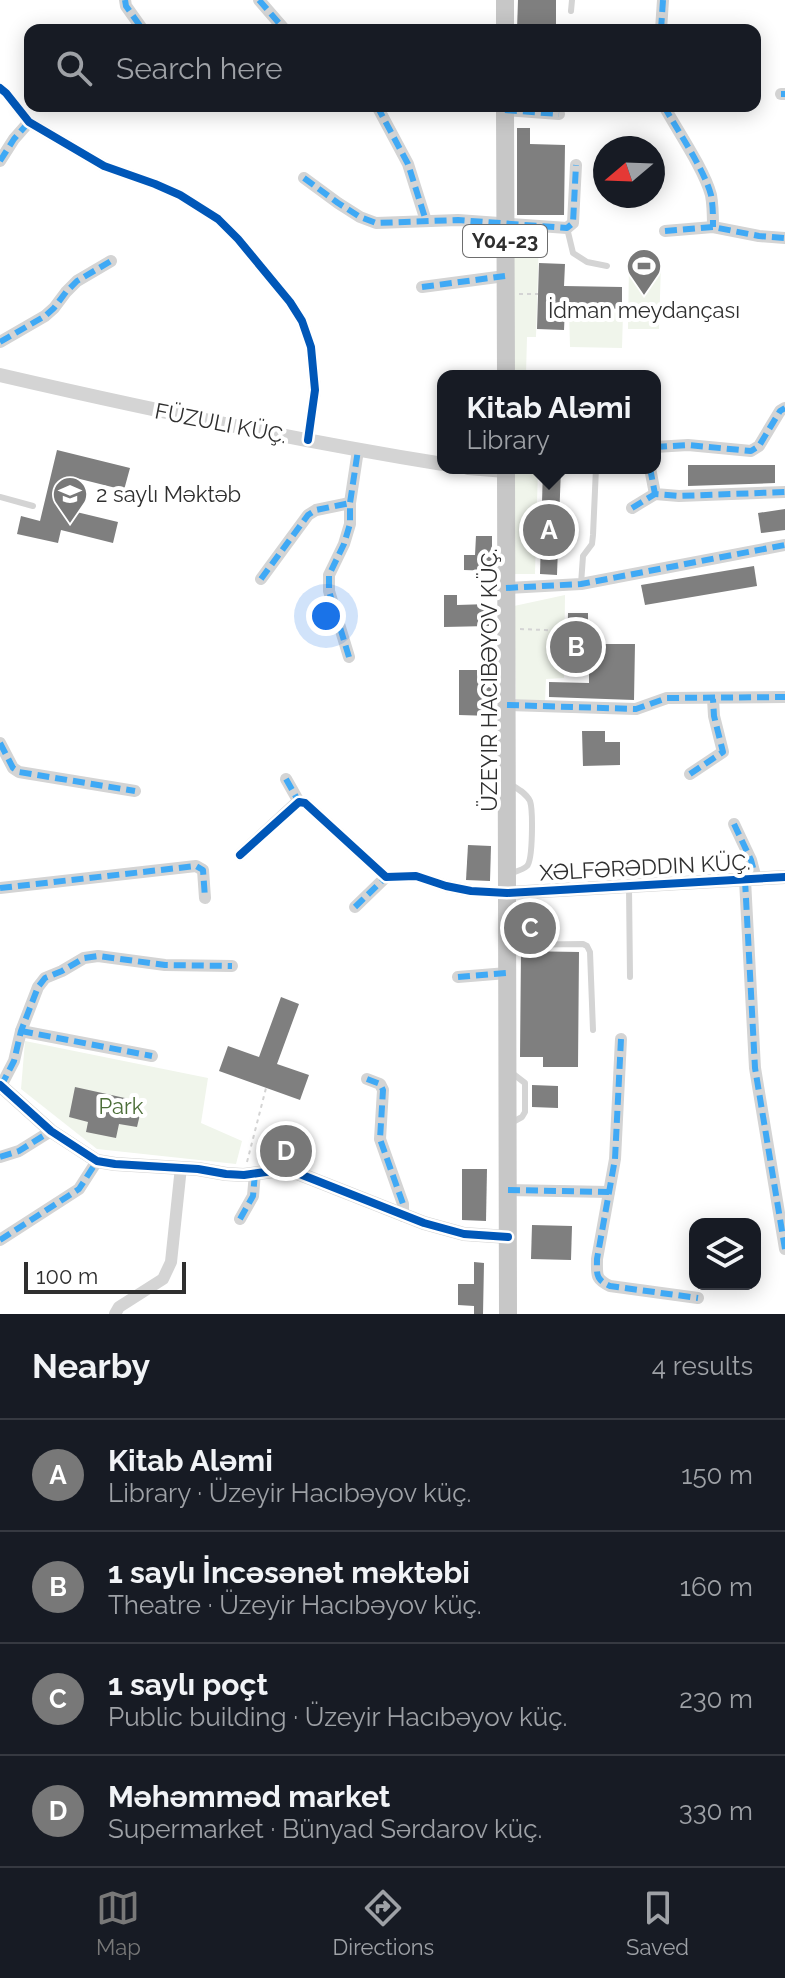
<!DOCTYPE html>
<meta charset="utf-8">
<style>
:root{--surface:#171b24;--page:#20242c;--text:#f1f3f6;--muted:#9ea1a6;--line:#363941;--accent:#787878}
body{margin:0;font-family:Raleway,sans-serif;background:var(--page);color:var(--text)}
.controls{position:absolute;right:24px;bottom:24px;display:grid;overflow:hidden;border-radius:16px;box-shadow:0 4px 20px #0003}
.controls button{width:72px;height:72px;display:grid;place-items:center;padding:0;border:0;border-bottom:2px solid var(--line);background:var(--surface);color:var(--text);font:40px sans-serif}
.compass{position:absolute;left:593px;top:136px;width:72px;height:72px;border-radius:50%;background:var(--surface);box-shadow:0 4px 20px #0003;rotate:251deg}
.scale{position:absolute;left:24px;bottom:20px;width:162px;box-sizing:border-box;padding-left:8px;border:4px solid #2f2f2f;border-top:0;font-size:22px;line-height:28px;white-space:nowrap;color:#2f2f2f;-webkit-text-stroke:6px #fff;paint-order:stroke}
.you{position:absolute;left:326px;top:616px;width:28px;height:28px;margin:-20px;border:6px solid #fff;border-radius:50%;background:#1a73e8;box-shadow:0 0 0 12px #1a73e833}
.badge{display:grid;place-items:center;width:52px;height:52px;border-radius:50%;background:var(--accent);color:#fff;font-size:26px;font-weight:700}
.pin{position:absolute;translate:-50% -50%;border:4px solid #fff;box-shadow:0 2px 8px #0006}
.popup{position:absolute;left:437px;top:370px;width:224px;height:104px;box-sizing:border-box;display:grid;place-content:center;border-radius:16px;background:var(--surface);filter:drop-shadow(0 2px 6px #0005);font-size:26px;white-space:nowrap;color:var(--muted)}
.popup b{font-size:30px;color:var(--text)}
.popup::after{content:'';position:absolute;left:50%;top:100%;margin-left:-16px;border:16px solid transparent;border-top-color:var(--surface)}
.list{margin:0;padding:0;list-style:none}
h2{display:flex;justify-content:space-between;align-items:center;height:104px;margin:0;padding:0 32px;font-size:34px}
h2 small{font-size:26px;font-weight:400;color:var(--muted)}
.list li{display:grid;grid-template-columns:52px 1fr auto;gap:24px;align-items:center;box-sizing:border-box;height:112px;padding:0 32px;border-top:2px solid var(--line)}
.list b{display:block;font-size:30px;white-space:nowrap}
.list p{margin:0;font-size:26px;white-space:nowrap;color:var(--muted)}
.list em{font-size:26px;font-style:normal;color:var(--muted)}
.icon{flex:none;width:44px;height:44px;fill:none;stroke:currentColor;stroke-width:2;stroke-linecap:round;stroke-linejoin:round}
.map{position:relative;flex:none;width:785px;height:1314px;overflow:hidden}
.search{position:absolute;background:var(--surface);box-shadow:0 4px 20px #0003;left:24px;right:24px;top:24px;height:88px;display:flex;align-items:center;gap:20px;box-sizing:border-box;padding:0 28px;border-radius:16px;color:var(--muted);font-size:30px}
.sheet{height:552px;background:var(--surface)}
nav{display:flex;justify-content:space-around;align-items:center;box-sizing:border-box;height:112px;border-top:2px solid var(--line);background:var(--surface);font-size:22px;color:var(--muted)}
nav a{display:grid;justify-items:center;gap:4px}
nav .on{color:var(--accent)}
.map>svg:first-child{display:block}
</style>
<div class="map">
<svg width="785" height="1314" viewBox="0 0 785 1314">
<rect width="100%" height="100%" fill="#fff"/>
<g fill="#f0f5eb">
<path d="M512 236 539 238 536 337H527L526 375H512Z"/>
<path d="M629 264H661L659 329H628Z"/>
<path d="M569 310 623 313 622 348 570 347Z"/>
<path d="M513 468H538L535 574H514Z"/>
<path d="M565 595 564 678 546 679 545 702H516L514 606Z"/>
<path d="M25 1041 208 1078 201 1123 242 1141 236 1164 97 1149 21 1089Z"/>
</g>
<g fill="#7f7f7f">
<path d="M518 0H556V30H517Z"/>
<path d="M517 128H530V144L565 145 564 215H517Z"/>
<path d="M539 263 565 264 564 286 622 287V309L565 307 564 330 537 329Z"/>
<path d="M57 450 130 468 124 490 72 477 64 509 118 522 113 543 61 530 58 543 17 534 21 516 40 521Z"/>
<path d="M688 465H775V483L688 486Z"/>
<path d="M543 468H561L557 575 540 574Z"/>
<path d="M785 509V530L761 533 758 513Z"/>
<path d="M476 536H492V571L464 570V555H475Z"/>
<path d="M754 566 757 586 645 605 641 585Z"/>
<path d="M444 595H457V605L489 604V626L444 627Z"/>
<path d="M568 613H588V644H635L634 700 549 697V682L589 683V657H567Z"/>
<path d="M459 670H493L492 716 459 715Z"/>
<path d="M582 731H605V742H620V765L583 766Z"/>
<path d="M468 845 491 846 490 881 466 880Z"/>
<path d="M523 915 538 916 537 939H523Z"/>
<path d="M521 951 579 952 578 1067H543V1057H520Z"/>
<path d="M281 997 299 1004 277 1064 309 1075 300 1100 219 1071 228 1046 259 1057Z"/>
<path d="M532 1085 558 1086V1108L532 1107Z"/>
<path d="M75 1087 143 1102 137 1127 119 1124 116 1138 86 1132 88 1122 69 1117Z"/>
<path d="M462 1169H487L486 1221 462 1220Z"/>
<path d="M532 1225 572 1226 571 1260 531 1259Z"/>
<path d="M474 1262 484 1263 483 1314H474V1306L458 1305V1284H474Z"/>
</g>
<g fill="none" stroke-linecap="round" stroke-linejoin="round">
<g stroke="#d4d4d4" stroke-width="2" stroke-dasharray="4 4" stroke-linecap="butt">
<path d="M519 294H538"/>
<path d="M520 629 568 631"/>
<path d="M247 1162 266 1088"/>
</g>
<g stroke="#d4d4d4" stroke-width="6">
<path d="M571 11 572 0"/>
<path d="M567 228 573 253 587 262 607 266"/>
<path d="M0 497 33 506"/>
<path d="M581 584 583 556 592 544 593 535 596 468"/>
<path d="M509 874C514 872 523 870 527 866 533 860 533 810 530 801 526 793 517 788 510 784"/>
<path d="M629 888 630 977"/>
<path d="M508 945 583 944 587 946 590 952 593 1030"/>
<path d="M511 1123 522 1117 525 1112V1083L512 1073"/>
</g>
<g stroke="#d4d4d4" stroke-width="12">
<path d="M125 0 126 6 143 30"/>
<path d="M259 0 285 30"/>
<path d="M661 30 663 0"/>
<path d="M0 88 6 93 29 122 104 166 155 184 180 195 218 219 238 239 290 302 302 321 311 347 315 390 308 440"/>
<path d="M781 94H785"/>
<path d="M377 106 408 164 426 221"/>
<path d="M664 106C677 130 704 169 711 195 713 206 713 216 713 227"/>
<path d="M505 110 559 114"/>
<path d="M0 161 14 139 29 122"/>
<path d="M304 178 338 203 360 217 376 223 458 220 567 228 573 223 576 165"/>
<path d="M665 231 713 227 759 236 785 238"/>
<path d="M422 287 505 276"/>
<path d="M0 342 45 316 54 308 66 292 77 281 111 261"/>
<path d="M655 447 688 445 751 451 759 446 780 411 785 408"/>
<path d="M650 468 655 494 679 496 785 492"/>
<path d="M632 508 655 494"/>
<path d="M261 579 308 515 316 510 350 503"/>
<path d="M506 588 581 584 785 545"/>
<path d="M349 657 329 591V575L344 544 350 524V503L358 450"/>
<path d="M507 705 636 709 667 698 785 697"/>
<path d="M0 743 13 768 19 772 135 791"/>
<path d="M690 774 723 752 714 716 713 699"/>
<path d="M286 779 299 802"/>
<path d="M734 824 751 860 756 879"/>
<path d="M240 855 294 805 299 802 305 803 386 877 416 876 446 886 471 891 507 893"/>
<path d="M745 880 755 1068 785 1249"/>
<path d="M0 888 196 866 203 870 205 898"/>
<path d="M355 907 386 877"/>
<path d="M458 977 507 973"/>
<path d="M21 1031 152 1056"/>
<path d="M621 1039 615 1159 597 1259C597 1275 595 1279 610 1286L698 1298"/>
<path d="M367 1079 380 1084 383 1090 380 1139 403 1204V1216"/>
<path d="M1 1086 14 1061 21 1031 38 987 45 978 62 971 84 958 98 956 165 965 232 966"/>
<path d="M0 1157 19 1151 51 1131"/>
<path d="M508 1190 609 1192"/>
<path d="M240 1219 253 1196 255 1173"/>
<path d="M0 1240 79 1189 97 1161"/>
<path d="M115 1314 119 1307 163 1279 171 1262 181 1167"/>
</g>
<g stroke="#d4d4d4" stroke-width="14">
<path d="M0 375C147 409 294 440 443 464"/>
<path d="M468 468 506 471"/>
<path d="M507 893 785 877"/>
<path d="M0 1085 51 1131 97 1161 115 1164 198 1169 226 1174 244 1175 287 1169 424 1223 464 1234 508 1237"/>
</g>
<g stroke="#c7c7c7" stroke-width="18">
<path d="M505 0V30"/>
<path d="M505 106 506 376"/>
<path d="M506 468 508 1314"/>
</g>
<g stroke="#3fa9f5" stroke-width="6" stroke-dasharray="12 6" stroke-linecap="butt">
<path d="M125 0 126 6 143 30"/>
<path d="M259 0 285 30"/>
<path d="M661 30 663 0"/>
<path d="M781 94H785"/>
<path d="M377 106 408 164 426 221"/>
<path d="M664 106C677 130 704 169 711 195 713 206 713 216 713 227"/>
<path d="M505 110 559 114"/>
<path d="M0 161 14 139 29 122"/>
<path d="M304 178 338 203 360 217 376 223 458 220 567 228 573 223 576 165"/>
<path d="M665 231 713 227 759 236 785 238"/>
<path d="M422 287 505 276"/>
<path d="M0 342 45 316 54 308 66 292 77 281 111 261"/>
<path d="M655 447 688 445 751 451 759 446 780 411 785 408"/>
<path d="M650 468 655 494 679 496 785 492"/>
<path d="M632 508 655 494"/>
<path d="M261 579 308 515 316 510 350 503"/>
<path d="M506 588 581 584 785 545"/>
<path d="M349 657 329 591V575L344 544 350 524V503L358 450"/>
<path d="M507 705 636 709 667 698 785 697"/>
<path d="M0 743 13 768 19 772 135 791"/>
<path d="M690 774 723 752 714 716 713 699"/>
<path d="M286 779 299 802"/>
<path d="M734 824 751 860 756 879"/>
<path d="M745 880 755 1068 785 1249"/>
<path d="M0 888 196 866 203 870 205 898"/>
<path d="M355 907 386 877"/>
<path d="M458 977 507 973"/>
<path d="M21 1031 152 1056"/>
<path d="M621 1039 615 1159 597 1259C597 1275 595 1279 610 1286L698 1298"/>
<path d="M367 1079 380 1084 383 1090 380 1139 403 1204V1216"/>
<path d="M1 1086 14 1061 21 1031 38 987 45 978 62 971 84 958 98 956 165 965 232 966"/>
<path d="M0 1157 19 1151 51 1131"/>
<path d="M508 1190 609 1192"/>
<path d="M240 1219 253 1196 255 1173"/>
<path d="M0 1240 79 1189 97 1161"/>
</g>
<g stroke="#fff" stroke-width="13">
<g id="cycleway">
<path d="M0 88 6 93 29 122 104 166 155 184 180 195 218 219 238 239 290 302 302 321 311 347 315 390 308 440"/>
<path d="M240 855 299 802 305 803 386 877 416 876 446 886 471 891 507 893 785 877"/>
<path d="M0 1085 51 1131 97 1161 115 1164 198 1169 226 1174 244 1175 287 1169 424 1223 464 1234 508 1237"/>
</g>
</g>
<use href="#cycleway" stroke="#0057b8" stroke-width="8"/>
</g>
<defs>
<g id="stadium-pin" transform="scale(1.8)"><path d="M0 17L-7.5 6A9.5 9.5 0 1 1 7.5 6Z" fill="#787878" stroke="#fff"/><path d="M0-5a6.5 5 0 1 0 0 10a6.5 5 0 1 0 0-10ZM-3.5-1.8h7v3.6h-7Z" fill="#fff"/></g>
<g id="school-pin" transform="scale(1.8)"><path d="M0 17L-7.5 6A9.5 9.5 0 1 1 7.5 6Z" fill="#787878" stroke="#fff"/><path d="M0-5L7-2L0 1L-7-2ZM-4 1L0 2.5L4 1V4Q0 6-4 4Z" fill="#fff"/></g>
</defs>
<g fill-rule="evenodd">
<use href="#stadium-pin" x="644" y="266"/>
<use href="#school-pin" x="70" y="494"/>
</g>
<g text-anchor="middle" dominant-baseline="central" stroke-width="8" stroke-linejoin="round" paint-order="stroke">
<rect fill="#fff" stroke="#6d6d6d" stroke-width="2" x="463" y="225" width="84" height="32" rx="6"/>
<g font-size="20" font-weight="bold" fill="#2f2f2f">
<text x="505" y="241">Y04-23</text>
</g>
<g font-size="22" fill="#2f2f2f" stroke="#fff">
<text x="644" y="310">İdman meydançası</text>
<text x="96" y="494" text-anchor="start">2 saylı Məktəb</text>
</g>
<g font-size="22" fill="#2f2f2f" stroke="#fff">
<text transform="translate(221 423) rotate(11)">FÜZULI KÜÇ.</text>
<text transform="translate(489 680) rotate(-90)">ÜZEYIR HACIBƏYOV KÜÇ.</text>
<text transform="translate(645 867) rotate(-3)">XƏLFƏRƏDDIN KÜÇ.</text>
</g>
<g font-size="22" fill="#4c6e38" stroke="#fff">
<text x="121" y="1106">Park</text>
</g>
</g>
</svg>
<div class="controls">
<button><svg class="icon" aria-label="layers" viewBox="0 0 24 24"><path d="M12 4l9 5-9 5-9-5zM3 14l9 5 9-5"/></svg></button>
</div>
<svg class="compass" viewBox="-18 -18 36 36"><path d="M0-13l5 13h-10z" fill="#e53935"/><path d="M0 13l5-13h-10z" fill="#9ea1a6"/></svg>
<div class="scale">100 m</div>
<div class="you"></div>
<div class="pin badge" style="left:549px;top:530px">A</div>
<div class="popup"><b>Kitab Aləmi</b>Library</div>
<div class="pin badge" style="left:576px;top:647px">B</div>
<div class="pin badge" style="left:530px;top:928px">C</div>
<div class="pin badge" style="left:286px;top:1151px">D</div>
<div class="search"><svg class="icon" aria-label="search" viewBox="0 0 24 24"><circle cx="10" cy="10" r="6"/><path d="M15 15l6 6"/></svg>Search here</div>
</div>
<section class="sheet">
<h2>Nearby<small>4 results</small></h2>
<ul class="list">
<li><span class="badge">A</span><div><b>Kitab Aləmi</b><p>Library · Üzeyir Hacıbəyov küç.</p></div><em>150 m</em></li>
<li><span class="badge">B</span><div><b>1 saylı İncəsənət məktəbi</b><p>Theatre · Üzeyir Hacıbəyov küç.</p></div><em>160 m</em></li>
<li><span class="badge">C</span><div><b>1 saylı poçt</b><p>Public building · Üzeyir Hacıbəyov küç.</p></div><em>230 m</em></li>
<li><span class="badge">D</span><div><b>Məhəmməd market</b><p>Supermarket · Bünyad Sərdarov küç.</p></div><em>330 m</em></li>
</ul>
</section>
<nav>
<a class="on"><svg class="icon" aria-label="map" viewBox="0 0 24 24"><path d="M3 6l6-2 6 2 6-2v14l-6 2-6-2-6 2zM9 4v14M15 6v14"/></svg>Map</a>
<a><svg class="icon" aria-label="directions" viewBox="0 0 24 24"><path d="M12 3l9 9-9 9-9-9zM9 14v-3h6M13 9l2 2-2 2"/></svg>Directions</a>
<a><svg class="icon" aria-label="saved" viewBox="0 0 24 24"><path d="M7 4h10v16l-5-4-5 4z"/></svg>Saved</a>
</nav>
